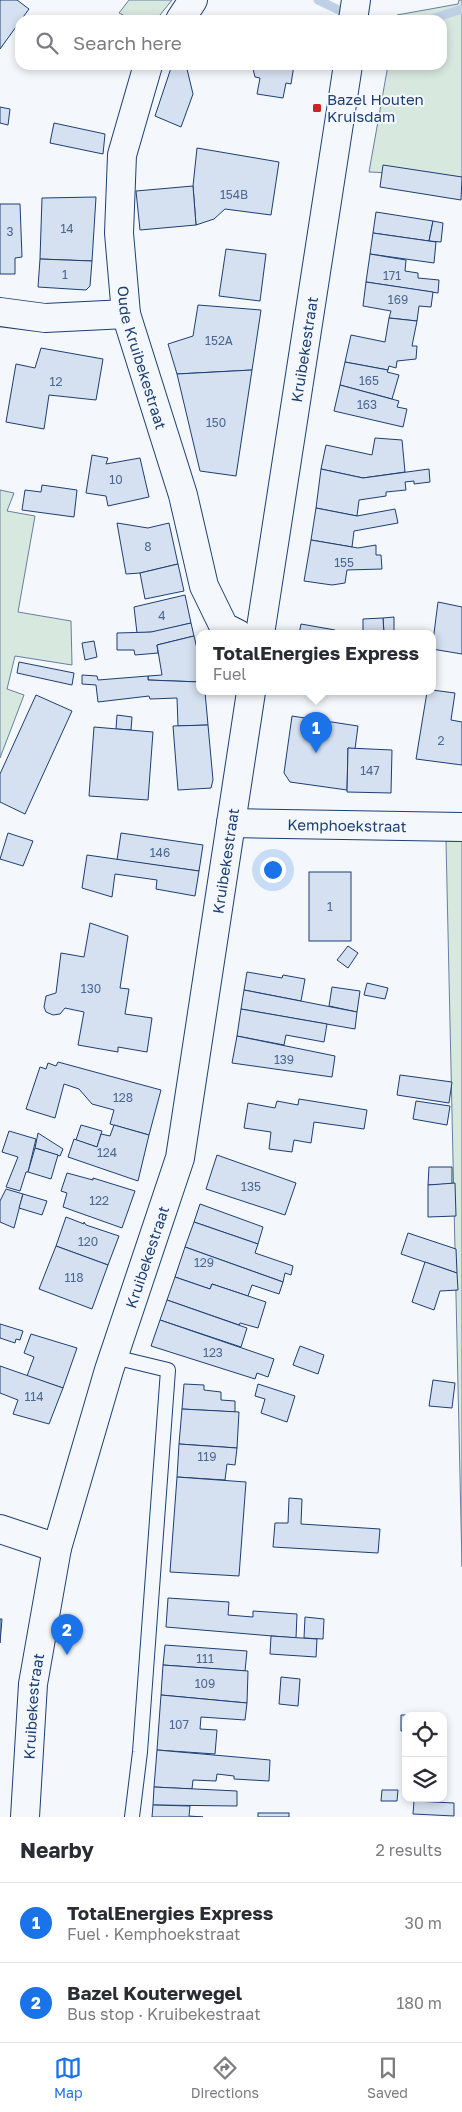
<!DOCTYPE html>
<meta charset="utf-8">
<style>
:root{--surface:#fff;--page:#f2f2f3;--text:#2b2b33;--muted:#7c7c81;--line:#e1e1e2;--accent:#1a73e8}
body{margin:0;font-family:"Golos Text",sans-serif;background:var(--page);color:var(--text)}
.controls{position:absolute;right:15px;bottom:15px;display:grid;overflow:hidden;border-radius:10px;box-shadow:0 2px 8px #0003}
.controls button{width:45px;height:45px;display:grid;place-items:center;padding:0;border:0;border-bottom:1px solid var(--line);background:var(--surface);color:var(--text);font:25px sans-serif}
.you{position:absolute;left:272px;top:869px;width:18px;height:18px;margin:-12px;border:4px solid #fff;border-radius:50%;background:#1a73e8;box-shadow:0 0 0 8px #1a73e833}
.badge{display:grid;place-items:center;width:32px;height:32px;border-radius:50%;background:var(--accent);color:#fff;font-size:16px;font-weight:700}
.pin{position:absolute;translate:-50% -41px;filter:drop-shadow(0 1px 2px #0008)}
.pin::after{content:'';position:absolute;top:26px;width:18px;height:15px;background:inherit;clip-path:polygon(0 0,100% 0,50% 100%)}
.popup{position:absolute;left:196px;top:630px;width:240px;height:65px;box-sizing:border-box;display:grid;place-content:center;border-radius:10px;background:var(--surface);filter:drop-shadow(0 1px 4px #0005);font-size:16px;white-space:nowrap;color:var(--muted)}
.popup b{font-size:19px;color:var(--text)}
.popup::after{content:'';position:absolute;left:50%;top:100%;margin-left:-10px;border:10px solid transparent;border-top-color:var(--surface)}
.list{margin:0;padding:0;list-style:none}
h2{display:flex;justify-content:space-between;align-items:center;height:65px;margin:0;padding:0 20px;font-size:21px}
h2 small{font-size:16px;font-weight:400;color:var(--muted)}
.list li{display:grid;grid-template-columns:32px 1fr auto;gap:15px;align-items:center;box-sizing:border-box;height:80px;padding:0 20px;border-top:1px solid var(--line)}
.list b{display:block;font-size:19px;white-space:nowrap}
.list p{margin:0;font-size:16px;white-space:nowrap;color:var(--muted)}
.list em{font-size:16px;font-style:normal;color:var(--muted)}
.icon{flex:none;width:28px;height:28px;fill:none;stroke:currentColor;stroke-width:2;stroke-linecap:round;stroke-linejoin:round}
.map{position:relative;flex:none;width:462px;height:1817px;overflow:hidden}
.search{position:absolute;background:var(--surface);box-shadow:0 2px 8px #0003;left:15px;right:15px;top:15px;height:55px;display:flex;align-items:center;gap:12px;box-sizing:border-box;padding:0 18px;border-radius:15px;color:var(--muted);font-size:19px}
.sheet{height:225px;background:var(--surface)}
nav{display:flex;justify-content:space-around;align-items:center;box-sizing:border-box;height:70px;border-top:1px solid var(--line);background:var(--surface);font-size:14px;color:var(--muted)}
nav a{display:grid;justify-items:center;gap:2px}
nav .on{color:var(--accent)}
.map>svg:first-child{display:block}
</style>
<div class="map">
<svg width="462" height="1817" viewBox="0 0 462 1817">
<rect width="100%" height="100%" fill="#f4f7fb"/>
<g fill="#d7e8df" stroke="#687fa3">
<path d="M129 0H172L156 20H133L119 13Z"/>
<path d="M459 0H462V178L437 175 369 172 388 65H442V20H396L397 15 458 4Z"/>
<path d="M0 490 14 493 7 511 35 516 18 612 71 621 72 665 15 656 7 689 24 695 0 758Z"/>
<path d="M446 841H462V1567Z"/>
</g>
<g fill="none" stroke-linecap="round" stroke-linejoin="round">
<g stroke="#bed0e5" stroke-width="9">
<path d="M318 0 349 15"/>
<path d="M428 20 462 9"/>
</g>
</g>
<g fill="#d5e0f0" stroke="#1d3f73">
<path d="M0 0H17L29 9 0 49Z"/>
<path d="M172 65 187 69 193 94 181 127 155 116Z"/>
<path d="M294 65 291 84 286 83 283 98 257 94 260 78 255 77 252 65Z"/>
<path d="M0 107 10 109 8 125 0 123Z"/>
<path d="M54 123 105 134 103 154 50 143Z"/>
<path d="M197 148 279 162 271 215 225 209 214 219 196 225 193 186Z"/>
<path d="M383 165 462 177 461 200 380 187Z"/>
<path d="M193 186 196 225 140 230 136 191Z"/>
<path d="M96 197 92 261 40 259 42 198Z"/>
<path d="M0 204H20L22 257 15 258V274H0Z"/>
<path d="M376 212 433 221 429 241 373 233Z"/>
<path d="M433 221 443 223 441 242 429 241Z"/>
<path d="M373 233 436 242 434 263 370 254Z"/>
<path d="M226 249 266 254 260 301 219 296Z"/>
<path d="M370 254 406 260 405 271 418 273V278L439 280 438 293 366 282Z"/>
<path d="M40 259 92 261 90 286 86 290 38 287Z"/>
<path d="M366 282 433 292 431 307 419 306 417 321 389 318 391 311 363 306Z"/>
<path d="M198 305 261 310 252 370 177 374 168 344 193 336Z"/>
<path d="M389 318 417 321 412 346H417L416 359 397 361 396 368 389 366 388 370 345 362 351 335 385 342Z"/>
<path d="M41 348 103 359 96 400 49 395 44 429 6 422 16 364 35 368Z"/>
<path d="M345 362 388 370 387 372 399 375 392 399 340 385Z"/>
<path d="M252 370 236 476 200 471 177 374Z"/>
<path d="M340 385 399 401 397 407 407 409 403 427 334 411Z"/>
<path d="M375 438 402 440 405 472 363 478 321 469 326 445 372 455Z"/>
<path d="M92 455 108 458 106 464 140 458 149 497 108 506 106 496 86 493Z"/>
<path d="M321 469 363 478 429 469 430 482 414 484V481L405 482 406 490 386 492V496L359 500 357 516 316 508Z"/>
<path d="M42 485 77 490 74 517 22 510 25 490 41 492Z"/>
<path d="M316 508 357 516 395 509 398 523 354 531 352 547 311 540Z"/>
<path d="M117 523 148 528 169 523 178 564 140 573 126 574Z"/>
<path d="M311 540 358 548 376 545V555H381L382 569 347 570 345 583 332 585 304 581Z"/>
<path d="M178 564 184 591 145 599 140 573Z"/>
<path d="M185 595 191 623 154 632 137 633 134 607Z"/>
<path d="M438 602 462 607V654L432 649Z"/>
<path d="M394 617V634H384L383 618Z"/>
<path d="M383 618 384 634H363V619Z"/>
<path d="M191 623 194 636 157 645 158 653 135 655 134 650H117V633L151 632Z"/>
<path d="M301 624 335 630V634H299Z"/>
<path d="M194 636 200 661V682L148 680V676L162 675 157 645Z"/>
<path d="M94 641 97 657 85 660 82 643Z"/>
<path d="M19 662 74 673 72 685 17 673Z"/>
<path d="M82 675 97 676 98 680 148 676V680L200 682V692H205L208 725 178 726 177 698 150 699 149 696 98 702 96 685 82 684Z"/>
<path d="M432 690 455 693 451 720 462 722V765L416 759 427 692H432Z"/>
<path d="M36 695 72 711 25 814 0 802V774Z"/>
<path d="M117 715 132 717 131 730 116 729Z"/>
<path d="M292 716 358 726 355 749 348 748 347 790 290 782 284 773Z"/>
<path d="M208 725 213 780 211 788 178 790 173 726Z"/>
<path d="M94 727 153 732 148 800 89 796Z"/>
<path d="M348 748 392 750 391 793 347 792Z"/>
<path d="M8 833 33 841 23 866 0 859Z"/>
<path d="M121 833 203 845 199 871 117 860Z"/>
<path d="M87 855 199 871 195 896 156 889 157 880 115 874 112 897 82 888Z"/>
<rect x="309" y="872" width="42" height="69"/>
<path d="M90 923 128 936 120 988 129 989 125 1014 152 1018 147 1052 118 1047V1052L78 1045 84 1012 65 1008 60 1014 53 1015 46 1012 44 1007 46 996 56 993 61 953 84 957Z"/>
<path d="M348 946 358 953 348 968 337 960Z"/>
<path d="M247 972 282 978 283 975 305 979 301 1001 244 990Z"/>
<path d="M367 983 388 988 385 999 364 995Z"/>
<path d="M332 987 360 991 357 1012 329 1006Z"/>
<path d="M244 990 357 1012 355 1029 241 1009Z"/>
<path d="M241 1009 327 1024 324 1042 286 1035 284 1045 237 1036Z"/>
<path d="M237 1036 335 1056 332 1077 232 1063Z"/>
<path d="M58 1062 161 1090 149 1135 110 1124 114 1110 92 1104 79 1089 64 1084 55 1118 26 1109 40 1067 46 1069 48 1063 56 1066Z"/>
<path d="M400 1075 452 1082 449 1103 397 1095Z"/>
<path d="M299 1099 367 1110 364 1129 314 1122 311 1143 294 1140 292 1152 269 1149 271 1132 244 1128 248 1103 275 1108 277 1101 298 1105Z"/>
<path d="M416 1101 450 1106 447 1125 413 1119Z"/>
<path d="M81 1125 102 1131 97 1147 76 1140Z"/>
<path d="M114 1125 149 1135 138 1181 68 1157 74 1139 97 1147 101 1134 110 1136Z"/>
<path d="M9 1131 36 1139 28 1172H26L20 1191 6 1187 18 1157 2 1152Z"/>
<path d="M38 1133 63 1149 60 1156 35 1148Z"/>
<path d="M35 1148 58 1155 51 1179 28 1172Z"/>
<path d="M217 1155 296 1183 285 1215 206 1189Z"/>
<path d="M429 1167H452V1184L428 1185Z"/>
<path d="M67 1173 93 1180V1178L135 1191 122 1228 63 1207 67 1193 61 1191Z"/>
<path d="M455 1183 456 1216 428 1217V1185Z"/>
<path d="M6 1189 23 1194 14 1228 0 1222V1201Z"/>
<path d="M23 1194 47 1201 42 1215 19 1208Z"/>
<path d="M200 1204 263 1227 258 1244 194 1222Z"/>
<path d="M66 1217 84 1224V1222L86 1225 119 1236 108 1265 56 1246Z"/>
<path d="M194 1222 258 1244 255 1253 293 1266 291 1275 285 1273 283 1282 185 1247Z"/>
<path d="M408 1233 456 1249 457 1273 401 1254Z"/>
<path d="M56 1246 108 1265 92 1309 39 1289Z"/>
<path d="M185 1247 283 1282 279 1294 252 1285 248 1296 212 1284 210 1289 175 1277Z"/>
<path d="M425 1262 457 1273 458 1290 440 1291 434 1310 412 1302Z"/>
<path d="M175 1277 210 1289 212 1284 266 1302 258 1328 240 1323 239 1325 167 1300Z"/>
<path d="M167 1300 247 1328 241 1347 160 1320Z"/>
<path d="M160 1320 274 1359 268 1377 257 1373 255 1379 151 1346Z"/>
<path d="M0 1324 23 1331 20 1340 16 1339 15 1343 0 1338Z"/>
<path d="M31 1334 77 1348 63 1388 27 1376 34 1357 24 1353Z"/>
<path d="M300 1346 324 1355 318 1374 293 1365Z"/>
<path d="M0 1366 63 1388 49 1424 13 1414 18 1400 0 1393Z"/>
<path d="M433 1380 455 1383 452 1408 429 1406Z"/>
<path d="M184 1384 204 1385V1390L221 1392V1400L235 1401V1412L182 1409Z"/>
<path d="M258 1384 295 1396 287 1422 261 1413 265 1399 255 1396Z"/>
<path d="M182 1409 239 1412 237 1448 179 1444Z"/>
<path d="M179 1444 237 1448 235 1465 227 1464 225 1480 177 1477Z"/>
<path d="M177 1477 246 1482 239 1576 170 1572Z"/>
<path d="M289 1498 302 1499 301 1524 380 1529 378 1553 273 1547 275 1523H288Z"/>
<path d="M168 1598 229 1602 228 1615 253 1617V1611L297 1614 296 1638 166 1627Z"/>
<path d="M305 1617 324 1619 323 1639 304 1638Z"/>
<path d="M0 1619H2L0 1643Z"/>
<path d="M271 1636 317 1639 316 1657 270 1654Z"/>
<path d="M165 1645 247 1651 245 1671 163 1665Z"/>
<path d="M163 1665 248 1671 247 1703 161 1695Z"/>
<path d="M281 1677 300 1679 298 1706 279 1704Z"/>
<path d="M161 1695 247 1703 245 1720 201 1717 200 1729 217 1730 215 1754 157 1750Z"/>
<path d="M401 1715H418L406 1716V1731H401Z"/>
<path d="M157 1750 270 1760 269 1781 234 1779V1776L217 1774 216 1781 193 1780 192 1789 154 1787Z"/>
<path d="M154 1787 237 1791V1806L153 1805Z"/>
<path d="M382 1790H398L397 1801H381Z"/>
<path d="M414 1801 454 1803V1816L413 1814Z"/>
<path d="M153 1805 190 1806 189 1816 203 1817H152Z"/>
<rect x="258" y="1813" width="31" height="4"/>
</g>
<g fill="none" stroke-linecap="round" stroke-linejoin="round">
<g stroke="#1d3f73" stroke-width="16">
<path id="lane" d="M114 1357 168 1370 140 1752 132 1817"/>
</g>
<g stroke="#1d3f73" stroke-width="30">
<g id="street">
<path d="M180 20 193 0"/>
<path id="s1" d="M148 65 122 155 119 233 126 314 183 495 204 586 224 627 238 634"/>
<path d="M0 312 45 318 126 314"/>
<path id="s2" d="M231 823 462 827"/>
<path d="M0 1529 57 1548"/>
</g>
</g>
<g stroke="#1d3f73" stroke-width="30">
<g id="secondary">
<path d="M353 20 356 0"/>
<path id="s3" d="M260 634 348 65"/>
<path id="s4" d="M25 1817 33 1684 57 1548 109 1370 180 1158 251 692"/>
</g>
</g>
<use href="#lane" stroke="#f4f7fb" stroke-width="14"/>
<use href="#street" stroke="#f4f7fb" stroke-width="28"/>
<use href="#secondary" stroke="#f4f7fb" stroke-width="28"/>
</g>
<rect fill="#c62828" stroke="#f4f7fb" stroke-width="2" x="312" y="103" width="10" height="10" rx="2.5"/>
<g text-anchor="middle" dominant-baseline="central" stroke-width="4" stroke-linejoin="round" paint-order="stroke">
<g font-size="12" fill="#4b6792">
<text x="234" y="194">154B</text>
<text x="67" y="228">14</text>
<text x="10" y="231">3</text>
<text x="65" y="274">1</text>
<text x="392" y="275">171</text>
<text x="398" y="299">169</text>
<text x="219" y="340">152A</text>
<text x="369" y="380">165</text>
<text x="56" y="381">12</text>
<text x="367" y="404">163</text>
<text x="216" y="422">150</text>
<text x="116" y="479">10</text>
<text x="148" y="546">8</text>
<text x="344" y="562">155</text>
<text x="162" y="615">4</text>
<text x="441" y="740">2</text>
<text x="370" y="770">147</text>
<text x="160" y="852">146</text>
<text x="330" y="906">1</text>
<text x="91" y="988">130</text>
<text x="284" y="1059">139</text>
<text x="123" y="1097">128</text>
<text x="107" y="1152">124</text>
<text x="251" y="1186">135</text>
<text x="99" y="1200">122</text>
<text x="88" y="1241">120</text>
<text x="204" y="1262">129</text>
<text x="74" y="1277">118</text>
<text x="213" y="1352">123</text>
<text x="34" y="1396">114</text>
<text x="207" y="1456">119</text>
<text x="205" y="1658">111</text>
<text x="205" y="1683">109</text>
<text x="179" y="1724">107</text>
</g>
<g font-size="15" fill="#1d3f73" stroke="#f4f7fb" text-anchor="start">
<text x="327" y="99">Bazel Houten<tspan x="327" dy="17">Kruisdam</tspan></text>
</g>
<g font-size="15" fill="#1d3f73" stroke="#f4f7fb">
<text stroke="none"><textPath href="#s3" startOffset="288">Kruibekestraat</textPath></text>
<text stroke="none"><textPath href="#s1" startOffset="299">Oude Kruibekestraat</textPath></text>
<text stroke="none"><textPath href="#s2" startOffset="116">Kemphoekstraat</textPath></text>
<text stroke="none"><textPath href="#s4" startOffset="981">Kruibekestraat</textPath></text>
<text stroke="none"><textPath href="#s4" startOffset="576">Kruibekestraat</textPath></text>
<text stroke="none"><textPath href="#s4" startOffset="111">Kruibekestraat</textPath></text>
</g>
</g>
</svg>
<div class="controls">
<button><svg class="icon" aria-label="locate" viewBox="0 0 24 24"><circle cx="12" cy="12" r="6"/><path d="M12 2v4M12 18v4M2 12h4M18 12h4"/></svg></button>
<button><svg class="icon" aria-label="layers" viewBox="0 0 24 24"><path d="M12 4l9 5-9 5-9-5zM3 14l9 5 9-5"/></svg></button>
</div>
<div class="you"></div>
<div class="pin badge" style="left:316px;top:753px">1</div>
<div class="popup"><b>TotalEnergies Express</b>Fuel</div>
<div class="pin badge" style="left:67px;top:1655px">2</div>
<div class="search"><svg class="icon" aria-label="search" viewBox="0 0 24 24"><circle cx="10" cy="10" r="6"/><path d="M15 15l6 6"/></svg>Search here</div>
</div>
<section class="sheet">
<h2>Nearby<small>2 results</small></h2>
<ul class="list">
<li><span class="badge">1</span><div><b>TotalEnergies Express</b><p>Fuel · Kemphoekstraat</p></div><em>30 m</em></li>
<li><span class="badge">2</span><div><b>Bazel Kouterwegel</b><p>Bus stop · Kruibekestraat</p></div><em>180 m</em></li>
</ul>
</section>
<nav>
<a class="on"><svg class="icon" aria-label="map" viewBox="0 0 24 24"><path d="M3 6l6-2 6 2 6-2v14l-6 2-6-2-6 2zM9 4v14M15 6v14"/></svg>Map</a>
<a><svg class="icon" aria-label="directions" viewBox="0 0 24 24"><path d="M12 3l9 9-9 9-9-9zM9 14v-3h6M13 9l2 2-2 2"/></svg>Directions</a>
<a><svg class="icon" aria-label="saved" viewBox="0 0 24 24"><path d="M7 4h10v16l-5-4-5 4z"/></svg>Saved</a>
</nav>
